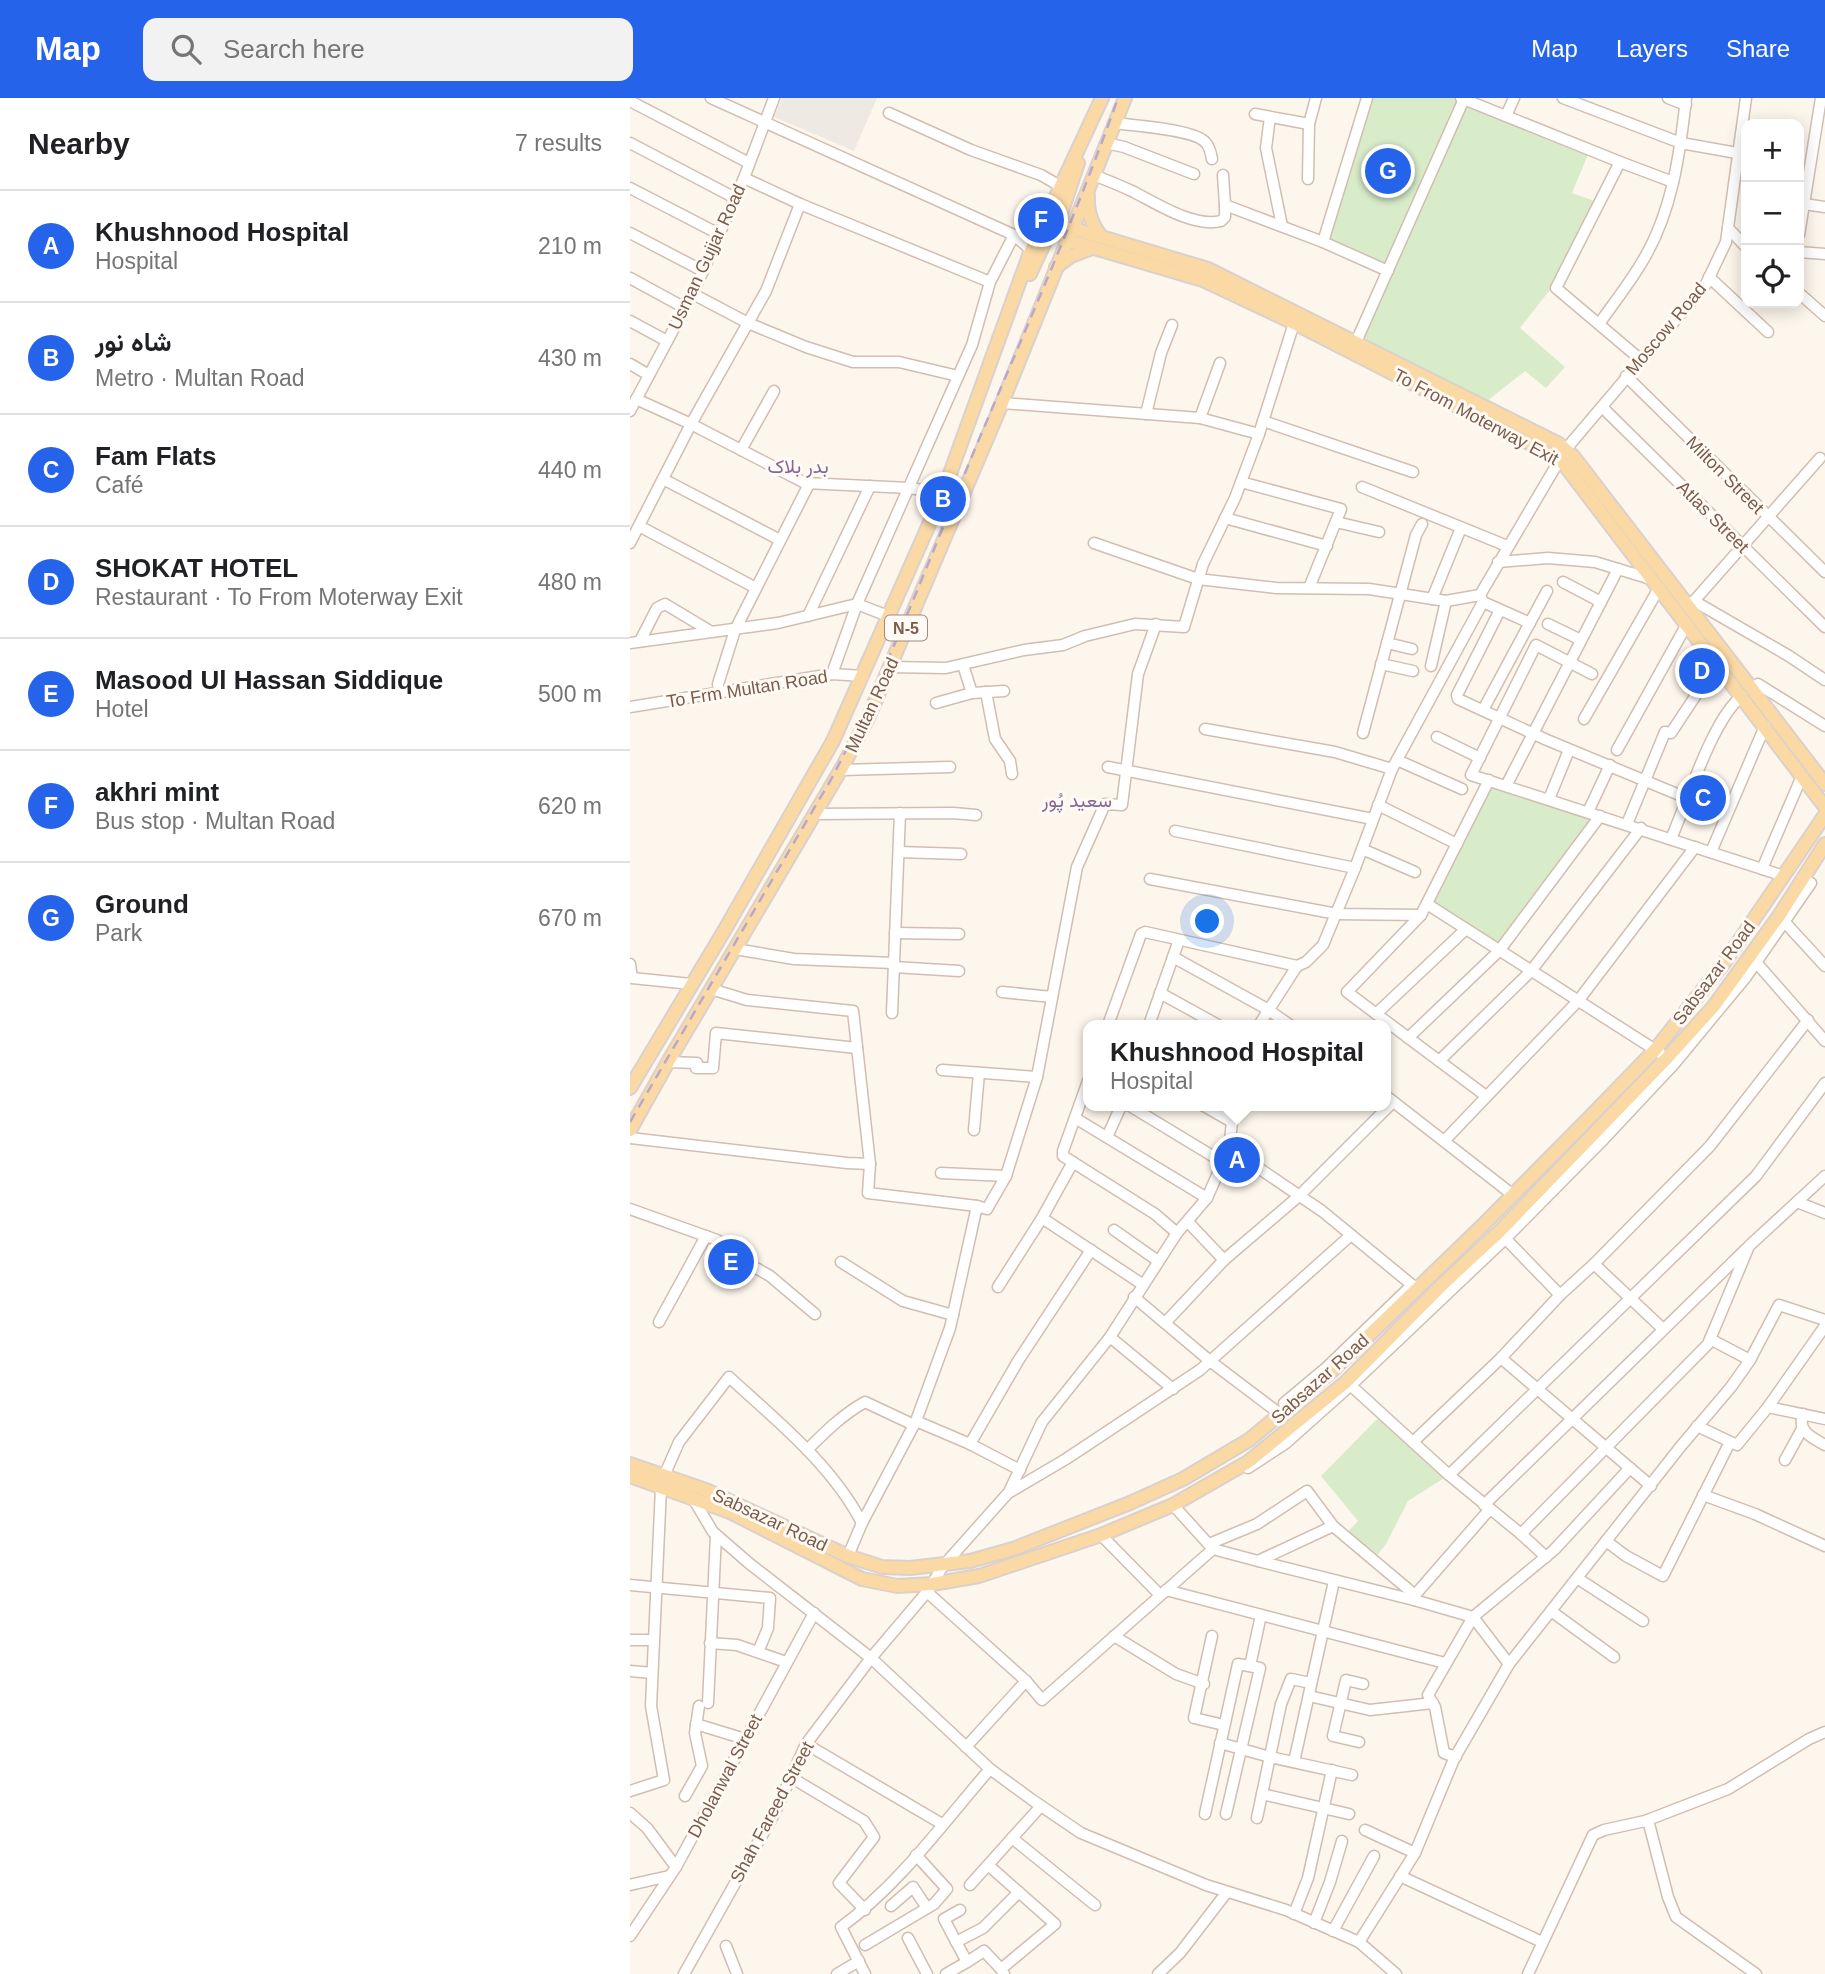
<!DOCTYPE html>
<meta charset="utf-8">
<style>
:root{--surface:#fff;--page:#f2f2f2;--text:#202124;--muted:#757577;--line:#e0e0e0;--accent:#2563eb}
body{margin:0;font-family:Arial,Vazirmatn,sans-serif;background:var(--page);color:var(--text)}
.controls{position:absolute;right:21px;top:21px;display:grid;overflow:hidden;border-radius:14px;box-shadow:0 4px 18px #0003}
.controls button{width:63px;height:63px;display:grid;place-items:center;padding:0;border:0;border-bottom:2px solid var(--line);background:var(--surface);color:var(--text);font:35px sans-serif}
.you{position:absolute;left:578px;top:824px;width:24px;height:24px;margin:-18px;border:5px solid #fff;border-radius:50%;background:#1a73e8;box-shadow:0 0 0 10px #1a73e833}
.badge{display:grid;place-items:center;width:46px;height:46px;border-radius:50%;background:var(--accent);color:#fff;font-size:23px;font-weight:700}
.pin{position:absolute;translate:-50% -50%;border:4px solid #fff;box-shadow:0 2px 7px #0006}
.popup{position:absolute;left:453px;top:922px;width:308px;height:91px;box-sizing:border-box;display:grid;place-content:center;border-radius:14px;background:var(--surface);filter:drop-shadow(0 2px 5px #0005);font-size:23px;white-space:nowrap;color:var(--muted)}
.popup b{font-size:26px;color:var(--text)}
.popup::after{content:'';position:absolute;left:50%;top:100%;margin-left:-14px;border:14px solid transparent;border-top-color:var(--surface)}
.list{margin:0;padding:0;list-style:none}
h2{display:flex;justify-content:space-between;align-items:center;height:91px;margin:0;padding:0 28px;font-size:30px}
h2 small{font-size:23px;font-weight:400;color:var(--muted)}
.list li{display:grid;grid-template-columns:46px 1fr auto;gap:21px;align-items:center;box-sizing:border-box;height:112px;padding:0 28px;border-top:2px solid var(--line)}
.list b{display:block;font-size:26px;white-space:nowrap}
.list p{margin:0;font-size:23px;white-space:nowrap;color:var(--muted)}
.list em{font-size:23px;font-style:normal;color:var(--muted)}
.icon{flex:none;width:38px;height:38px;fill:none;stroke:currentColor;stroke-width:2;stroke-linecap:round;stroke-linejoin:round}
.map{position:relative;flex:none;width:1195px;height:1876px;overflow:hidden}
header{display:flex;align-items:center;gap:42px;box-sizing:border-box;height:98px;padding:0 35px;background:var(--accent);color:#fff}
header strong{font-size:33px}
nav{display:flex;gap:38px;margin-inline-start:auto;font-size:24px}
.search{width:490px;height:63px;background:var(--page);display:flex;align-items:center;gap:18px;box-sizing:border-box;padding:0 24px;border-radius:14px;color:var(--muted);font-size:26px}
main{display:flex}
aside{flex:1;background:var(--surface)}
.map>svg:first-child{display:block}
</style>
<header>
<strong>Map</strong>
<div class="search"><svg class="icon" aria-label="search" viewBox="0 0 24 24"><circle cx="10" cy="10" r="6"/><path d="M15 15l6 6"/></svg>Search here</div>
<nav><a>Map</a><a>Layers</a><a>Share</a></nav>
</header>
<main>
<aside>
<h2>Nearby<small>7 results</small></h2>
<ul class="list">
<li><span class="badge">A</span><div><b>Khushnood Hospital</b><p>Hospital</p></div><em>210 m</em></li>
<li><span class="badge">B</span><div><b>شاہ نور</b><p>Metro · Multan Road</p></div><em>430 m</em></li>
<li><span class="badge">C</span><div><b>Fam Flats</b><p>Café</p></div><em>440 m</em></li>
<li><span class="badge">D</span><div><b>SHOKAT HOTEL</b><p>Restaurant · To From Moterway Exit</p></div><em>480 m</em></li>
<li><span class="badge">E</span><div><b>Masood Ul Hassan Siddique</b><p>Hotel</p></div><em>500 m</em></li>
<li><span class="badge">F</span><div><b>akhri mint</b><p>Bus stop · Multan Road</p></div><em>620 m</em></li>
<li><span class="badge">G</span><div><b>Ground</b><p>Park</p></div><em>670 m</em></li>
</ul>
</aside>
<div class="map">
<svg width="1195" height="1876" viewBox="0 0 1195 1876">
<rect width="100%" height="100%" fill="#fdf6ec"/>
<path fill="#efe9e4" d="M152 0H247L224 53 144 19Z"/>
<g fill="#d8ecc9">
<path d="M737 0H831L960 52 942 95 970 105 923 188 890 230 935 269 916 290 895 273 852 307 726 244 757 173 693 144Z"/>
<path d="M859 682 970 718 872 855 797 806Z"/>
<path d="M751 1317 819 1377 778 1403 756 1446 741 1465 714 1438 728 1423 691 1378Z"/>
</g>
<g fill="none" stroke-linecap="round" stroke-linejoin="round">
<g stroke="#d1beb0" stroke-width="13">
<g id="minor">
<path d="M81 0 384 137 401 152"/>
<path d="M831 0 990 64 1043 84"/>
<path d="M933 0 1051 45 1107 55"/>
<path d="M1038 0 1056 7"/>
<path d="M0 3 119 65"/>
<path d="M259 15 341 52 411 77 430 88"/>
<path d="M625 16 679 26"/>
<path d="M876 18 884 0"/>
<path d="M640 19 636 50 652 128"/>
<path d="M485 25C504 28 565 31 576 45 580 49 581 56 582 61"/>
<path d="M0 45 105 100"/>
<path d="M476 45 494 49 564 76"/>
<path d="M990 64 926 190 1010 261"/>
<path d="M463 77C477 82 491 88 504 94 527 106 565 130 591 123L595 119V107"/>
<path d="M593 77 595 107 693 144 758 173"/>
<path d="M114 80 170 106 360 184"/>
<path d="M678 81 679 26 686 0"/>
<path d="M0 90 89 136"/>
<path d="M1174 106 1195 109"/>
<path d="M1098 130 1116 149"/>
<path d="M0 135 73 173"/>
<path d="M1169 137 1191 0"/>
<path d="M693 144 737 0"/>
<path d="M1169 154 1195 156"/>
<path d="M1079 179 1138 234"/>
<path d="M0 180 55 210"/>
<path d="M1169 195 1195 218"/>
<path d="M63 196 118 225 176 249 223 264H269L328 278"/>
<path d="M0 223 37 243"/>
<path d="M969 226C983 206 999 186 1012 164 1042 115 1050 56 1056 0"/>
<path d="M726 244 834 1"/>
<path d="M0 266 19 277"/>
<path d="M996 278 1195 474"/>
<path d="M6 301 61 326 175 385 279 390 313 395"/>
<path d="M372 305 570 320 629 336"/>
<path d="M972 309 1195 529"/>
<path d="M0 313 65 191 114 80 144 0"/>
<path d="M516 316 531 255 542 227"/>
<path d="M570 320 590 265"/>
<path d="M633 323 783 374"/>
<path d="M111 352 144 293"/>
<path d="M33 381 150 442"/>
<path d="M611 384 711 411 679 490"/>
<path d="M732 389 877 448"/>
<path d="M595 420 697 448"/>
<path d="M706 424 749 434"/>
<path d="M9 428 126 490"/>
<path d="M0 445 61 326 136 193 170 106"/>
<path d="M464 445 568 481 646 490 739 491 816 503 850 497"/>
<path d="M868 464 918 460 965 464 1021 481"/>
<path d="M933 484 971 504"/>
<path d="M802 501 831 430"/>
<path d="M1064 503 1190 360"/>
<path d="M853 504 900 525"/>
<path d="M1061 505 1064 503 1159 558 1195 582"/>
<path d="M870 512 827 597 828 601 917 642 1059 701"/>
<path d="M178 518 240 388"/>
<path d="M918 526 951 542"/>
<path d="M10 543 27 510 35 506 80 533"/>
<path d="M0 545 148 525 227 506 258 518"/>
<path d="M757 545 782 551"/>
<path d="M751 566 783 573"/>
<path d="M333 567 342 595"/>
<path d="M801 568 816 503"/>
<path d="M260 569 316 570 394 552 433 547 455 538 505 526 554 529 573 466 605 400 629 336 664 225"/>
<path d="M202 576 227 506 342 247 360 184 384 137"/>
<path d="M962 576 906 547 841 677 1154 778"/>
<path d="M1122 590 1128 586 1195 628"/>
<path d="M356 594 365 641 380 663 382 676"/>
<path d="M89 595 88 586 105 532 179 386"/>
<path d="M306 605 342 595 374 593"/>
<path d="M0 609 202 576 233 578"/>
<path d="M853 612 917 493"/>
<path d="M954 621 1029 490"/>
<path d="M575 631 705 654 762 671"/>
<path d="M733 635 786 437 792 426"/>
<path d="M807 639 850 660"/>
<path d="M987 652 1057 526"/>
<path d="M767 662 832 691"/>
<path d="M478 669 743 721"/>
<path d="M211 672 320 669"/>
<path d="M876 688 988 471"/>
<path d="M919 701 939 652"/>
<path d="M748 707 827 746"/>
<path d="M958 714 980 667"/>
<path d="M185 716 323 715 346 717"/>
<path d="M997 726 1035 634 1041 635 1087 565"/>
<path d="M545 733 725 770"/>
<path d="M1041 741C1057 704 1083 620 1112 598"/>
<path d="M732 751 785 774"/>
<path d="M269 754 331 756"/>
<path d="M1081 754 1135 628"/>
<path d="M1132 771 1172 678"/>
<path d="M520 781 707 816 791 817"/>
<path d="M797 806 1030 955"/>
<path d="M1150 819 1195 868"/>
<path d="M265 835 329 836"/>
<path d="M105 851 164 861 264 865"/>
<path d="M543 859 637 911 660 927"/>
<path d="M1124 862 1195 943"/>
<path d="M0 866 2 880 61 886"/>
<path d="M264 869 329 873"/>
<path d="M81 891 117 902 223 913 240 1066 238 1095 347 1108 357 1111 376 1078 407 979 447 769 475 706 492 707 508 576 526 526"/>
<path d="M372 894 422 899"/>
<path d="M530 895 588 927"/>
<path d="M262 915 270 715"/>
<path d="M746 916 836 831"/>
<path d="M478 927 511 836 515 834 667 868 676 864 693 847 725 770 762 671 853 504 850 497 936 351 1076 186 1096 144 1116 0"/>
<path d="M519 927 549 842"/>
<path d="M629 927 667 868"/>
<path d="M778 940 869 853 970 718"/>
<path d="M809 963 901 873 1011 730"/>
<path d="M38 964 67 965 66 970H83L86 935 227 950"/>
<path d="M312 972 407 979"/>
<path d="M458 983 433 1053V1058L525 1116 547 1135"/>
<path d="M756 998 883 1097"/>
<path d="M856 998 717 894 791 817 859 682"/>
<path d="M500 1008 594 1065"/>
<path d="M574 1008 602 1024"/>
<path d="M445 1020 577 1100"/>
<path d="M344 1032 349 975"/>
<path d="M477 1039 491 1008"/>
<path d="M0 1040 217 1065 240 1066"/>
<path d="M815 1042 948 903 1065 749"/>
<path d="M599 1050 692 1113 787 1191"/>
<path d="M311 1075 376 1078"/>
<path d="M1167 1104 1195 1115"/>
<path d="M0 1111 87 1142 119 1166 140 1178 185 1216"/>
<path d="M412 1120 512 1186"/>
<path d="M558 1124 594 1162"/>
<path d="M484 1132 528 1163"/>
<path d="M872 1137 930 1197"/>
<path d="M211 1164 273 1203 323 1217"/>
<path d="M964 1166 1033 1231"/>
<path d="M368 1189 412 1120 443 1064"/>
<path d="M504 1199 580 1263 650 1316"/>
<path d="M29 1224 76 1138"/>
<path d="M535 1225 594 1162 669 1098 763 1004"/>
<path d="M480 1239 543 1291"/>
<path d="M1080 1241 1120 1262"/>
<path d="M871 1260 1021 1388"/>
<path d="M717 1284 819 1377 891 1436 1078 1246 1119 1148 1195 1078"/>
<path d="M654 1305 697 1269 782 1187"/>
<path d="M1138 1309 1195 1321"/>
<path d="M1173 1316C1167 1333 1181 1339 1195 1347"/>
<path d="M286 1323 320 1230 347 1108"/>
<path d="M1067 1328 1107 1347 1138 1309 1195 1228"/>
<path d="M783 1344 871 1260 930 1197 964 1166 1080 1048 1178 922"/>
<path d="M340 1346 388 1263 461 1152"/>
<path d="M177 1352C195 1334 212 1317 235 1304L284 1327"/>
<path d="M1155 1362 1172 1331"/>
<path d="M618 1370 656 1345 720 1288 875 1141 971 1044 1044 966 1116 879 1181 785 1172 780"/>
<path d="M819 1377 1126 1078 1195 985"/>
<path d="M34 1378 49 1344 99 1279C147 1323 202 1367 232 1425"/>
<path d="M380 1394 436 1361 570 1272 721 1137"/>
<path d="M1073 1397 1125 1416 1195 1448"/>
<path d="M64 1402 83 1434 120 1466 241 1560 360 1671 401 1701 451 1735 576 1787 656 1812 729 1844 766 1876"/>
<path d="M543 1407 583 1451 628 1463 703 1428 785 1497 784 1502 843 1519 924 1452 1000 1370"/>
<path d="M854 1407 1116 1151"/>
<path d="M891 1436 916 1459"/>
<path d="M471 1437 530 1497"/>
<path d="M976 1443 996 1458 1033 1478 1100 1344"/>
<path d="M579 1446 627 1426 677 1393 703 1428"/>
<path d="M218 1458 232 1425 286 1323 340 1346 390 1372"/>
<path d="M628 1463 784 1502"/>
<path d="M947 1480 1013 1523"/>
<path d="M0 1487 140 1500 138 1530 128 1554"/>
<path d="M536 1492 815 1565"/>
<path d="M297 1494 396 1583 336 1649"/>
<path d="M785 1497 859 1412"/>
<path d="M921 1513 984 1559"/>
<path d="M484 1538 546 1576 574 1586"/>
<path d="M582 1538 564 1620 594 1627"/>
<path d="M0 1542H23"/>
<path d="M80 1545 107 1547 156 1564"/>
<path d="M620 1568 631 1517"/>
<path d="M0 1573 22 1575"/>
<path d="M396 1583 412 1602 583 1451"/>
<path d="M679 1598 740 1612 803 1605"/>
<path d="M78 1605 86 1437"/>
<path d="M66 1626 115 1641"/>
<path d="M729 1644 703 1638 716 1582 733 1586"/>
<path d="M590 1645 640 1659 722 1677"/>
<path d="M176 1646 312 1726"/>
<path d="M826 1659 814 1655 805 1609 798 1597 843 1519 879 1566"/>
<path d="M664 1664 704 1483"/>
<path d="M162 1680 234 1723 244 1739 209 1785 235 1812"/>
<path d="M0 1693 34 1682 21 1608 31 1390"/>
<path d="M632 1696 719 1716"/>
<path d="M55 1698 72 1668 65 1635 69 1608"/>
<path d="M0 1715 17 1730 46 1769"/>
<path d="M575 1716 608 1566 630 1570 596 1716"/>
<path d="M627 1720 651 1606 661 1581 681 1585"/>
<path d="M1018 1722 1038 1799 1046 1819 1126 1876"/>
<path d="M735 1732 785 1755"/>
<path d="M382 1740 465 1807"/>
<path d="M358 1767 425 1826 371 1871 374 1876"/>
<path d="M770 1778 912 1844"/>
<path d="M0 1787 39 1778"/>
<path d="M340 1787 411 1708"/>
<path d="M261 1808 283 1789 297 1810"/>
<path d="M330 1812 314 1821 337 1864 354 1853 371 1871"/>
<path d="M664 1816 678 1780 702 1672"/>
<path d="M684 1825 700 1784 712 1743"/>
<path d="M703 1833 744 1758"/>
<path d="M0 1838 46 1769 184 1515"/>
<path d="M278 1840 297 1876"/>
<path d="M326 1844 353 1830 389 1794"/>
<path d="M729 1844 785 1755 824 1661 879 1566 1051 1348 1101 1289 1120 1262 1149 1207 1195 1222"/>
<path d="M235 1847 304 1806 317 1791 286 1757"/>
<path d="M96 1848 107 1876"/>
<path d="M54 1876 144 1716 176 1646 241 1560 297 1494 313 1468 379 1394 412 1324 480 1239 547 1135 577 1100 599 1050 604 1008"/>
<path d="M207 1876 229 1863"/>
<path d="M235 1876 211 1829C269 1787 313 1725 360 1671"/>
<path d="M316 1876 337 1864"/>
<path d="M528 1876 550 1855 597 1794"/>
<path d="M898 1876 963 1737 974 1732 1015 1723 1098 1691 1179 1641 1195 1634"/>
</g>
</g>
<g stroke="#dad1cd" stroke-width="16">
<g id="major">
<path d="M448 65 430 119 437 142 573 182 664 225 930 361 1195 709"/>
<path d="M458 97C457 113 461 124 470 137"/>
<path d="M426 169 441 158 462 150"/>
<path d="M400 176 418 137 422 133 441 130 578 171 929 346 943 358 1195 686"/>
<path d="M0 990 94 833 203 643 313 395 401 152 472 0"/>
<path d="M0 1032 38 964 213 668 238 620 372 305 495 0"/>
<path d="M0 1366 76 1392 218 1458 252 1469 280 1470 340 1463 383 1451 500 1405 553 1381 619 1342 703 1272 854 1126 963 1016 1025 952 1094 865 1195 717"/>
<path d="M0 1378 100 1414 232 1481 267 1488 302 1486 349 1478 471 1437 543 1407 618 1364 716 1284 814 1185 869 1134 1037 960 1084 908 1149 818 1195 746"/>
</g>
</g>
<use href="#minor" stroke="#fff" stroke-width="10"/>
<use href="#major" stroke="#fbd9a5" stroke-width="12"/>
<path stroke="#b9a8c9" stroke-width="2.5" stroke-dasharray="10 7" stroke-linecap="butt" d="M0 1024 203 678C256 575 298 465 342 358 392 239 445 121 488 0"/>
</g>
<g text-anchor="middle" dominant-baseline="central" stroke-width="6" stroke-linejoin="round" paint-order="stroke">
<rect fill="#fffaf3" stroke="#a28b7f" stroke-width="2" x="255" y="517.5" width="42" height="25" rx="5"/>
<g font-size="16" font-weight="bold" fill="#7a5c4d">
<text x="276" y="530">N-5</text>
</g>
<g font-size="18" fill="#7a5c4d" stroke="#fffaf3">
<text transform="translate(77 159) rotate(-65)">Usman Gujjar Road</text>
<text transform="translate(1036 231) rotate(-50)">Moscow Road</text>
<text transform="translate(846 319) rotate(28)">To From Moterway Exit</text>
<text transform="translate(1095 377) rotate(45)">Milton Street</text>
<text transform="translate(1083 419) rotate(45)">Atlas Street</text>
<text transform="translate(117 591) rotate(-9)">To Frm Multan Road</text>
<text transform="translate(242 607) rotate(-65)">Multan Road</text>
<text transform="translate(1084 875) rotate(-53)">Sabsazar Road</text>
<text transform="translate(690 1281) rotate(-42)">Sabsazar Road</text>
<text transform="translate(140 1422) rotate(25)">Sabsazar Road</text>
<text transform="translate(95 1678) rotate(-62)">Dholanwal Street</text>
<text transform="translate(142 1714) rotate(-62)">Shah Fareed Street</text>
</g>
<g font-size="19" fill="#846695" stroke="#fffaf3">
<text x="168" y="368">بدر بلاک</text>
<text x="447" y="702">سعید پُور</text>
</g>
</g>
</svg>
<div class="controls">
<button>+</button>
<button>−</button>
<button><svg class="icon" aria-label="locate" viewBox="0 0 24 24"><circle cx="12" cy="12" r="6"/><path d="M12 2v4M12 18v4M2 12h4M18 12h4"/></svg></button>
</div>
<div class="you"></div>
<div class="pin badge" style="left:607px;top:1062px">A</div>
<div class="popup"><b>Khushnood Hospital</b>Hospital</div>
<div class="pin badge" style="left:313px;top:401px">B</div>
<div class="pin badge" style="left:1073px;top:700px">C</div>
<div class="pin badge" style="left:1072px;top:573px">D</div>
<div class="pin badge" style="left:101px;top:1164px">E</div>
<div class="pin badge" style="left:411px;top:122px">F</div>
<div class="pin badge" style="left:758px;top:73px">G</div>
</div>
</main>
